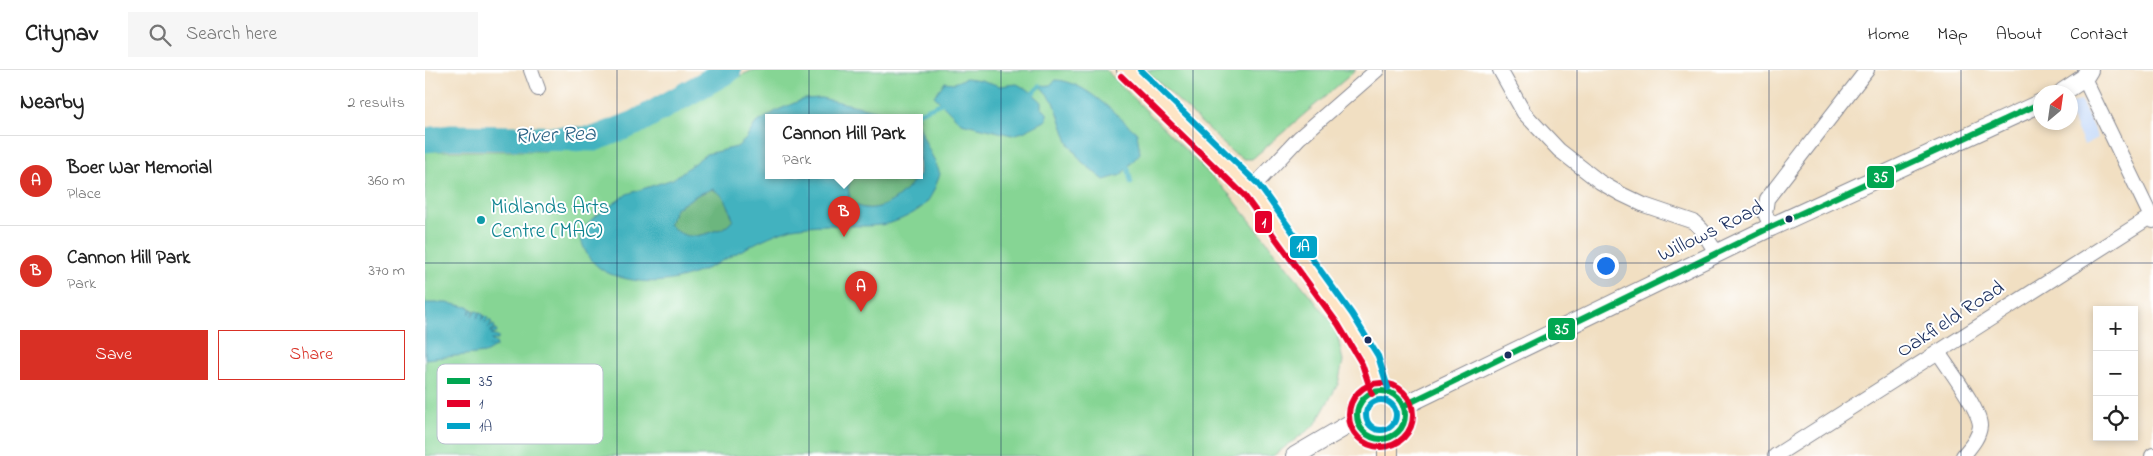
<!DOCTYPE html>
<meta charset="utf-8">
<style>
:root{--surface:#fff;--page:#f6f6f6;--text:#222;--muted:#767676;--line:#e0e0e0;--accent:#d93025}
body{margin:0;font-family:"Indie Flower",sans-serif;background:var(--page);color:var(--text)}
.controls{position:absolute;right:15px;bottom:15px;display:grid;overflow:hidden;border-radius:0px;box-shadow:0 2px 8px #0003}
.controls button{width:45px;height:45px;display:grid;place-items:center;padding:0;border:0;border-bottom:1px solid var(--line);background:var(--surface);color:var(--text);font:25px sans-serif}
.compass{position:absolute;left:1608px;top:15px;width:45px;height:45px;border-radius:50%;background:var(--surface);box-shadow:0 2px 8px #0003;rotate:29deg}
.you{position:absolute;left:1180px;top:195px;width:18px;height:18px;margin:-12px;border:4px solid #fff;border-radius:50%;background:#1a73e8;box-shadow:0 0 0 8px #1a73e833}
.badge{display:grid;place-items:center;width:32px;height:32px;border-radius:50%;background:var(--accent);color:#fff;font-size:16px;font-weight:700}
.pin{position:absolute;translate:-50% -41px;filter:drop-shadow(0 1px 2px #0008)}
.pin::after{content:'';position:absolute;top:26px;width:18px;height:15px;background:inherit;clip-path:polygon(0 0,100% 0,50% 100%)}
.popup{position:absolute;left:340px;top:44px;width:158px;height:65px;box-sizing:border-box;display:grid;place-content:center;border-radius:0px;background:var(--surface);filter:drop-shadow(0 1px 4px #0005);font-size:16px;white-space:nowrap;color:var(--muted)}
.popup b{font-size:19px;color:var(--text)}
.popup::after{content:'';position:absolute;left:50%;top:100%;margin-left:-10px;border:10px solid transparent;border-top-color:var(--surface)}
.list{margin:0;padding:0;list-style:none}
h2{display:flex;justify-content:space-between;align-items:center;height:65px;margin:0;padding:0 20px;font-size:21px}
h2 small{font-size:16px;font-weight:400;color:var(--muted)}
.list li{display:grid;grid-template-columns:32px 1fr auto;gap:15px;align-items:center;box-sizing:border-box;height:90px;padding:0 20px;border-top:1px solid var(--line)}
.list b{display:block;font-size:19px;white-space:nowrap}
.list p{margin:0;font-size:16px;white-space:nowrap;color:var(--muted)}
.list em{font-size:16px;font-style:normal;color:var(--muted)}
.actions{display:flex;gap:10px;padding:15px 20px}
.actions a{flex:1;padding:11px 0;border:1px solid var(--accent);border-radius:0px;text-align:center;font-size:18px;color:var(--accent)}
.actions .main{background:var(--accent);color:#fff}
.icon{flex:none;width:28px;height:28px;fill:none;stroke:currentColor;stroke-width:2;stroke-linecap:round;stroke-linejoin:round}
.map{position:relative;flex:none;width:1728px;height:386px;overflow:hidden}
header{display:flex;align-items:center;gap:30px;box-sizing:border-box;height:70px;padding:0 25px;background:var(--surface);border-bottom:1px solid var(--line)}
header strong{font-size:24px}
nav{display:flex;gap:28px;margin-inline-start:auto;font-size:18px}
.search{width:350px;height:45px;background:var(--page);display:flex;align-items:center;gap:12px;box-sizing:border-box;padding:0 18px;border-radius:0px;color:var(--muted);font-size:19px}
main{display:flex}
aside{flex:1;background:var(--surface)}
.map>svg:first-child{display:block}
</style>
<header>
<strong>Citynav</strong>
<div class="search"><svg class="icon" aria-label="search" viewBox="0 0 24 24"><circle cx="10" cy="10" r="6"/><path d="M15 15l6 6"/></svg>Search here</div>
<nav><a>Home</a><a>Map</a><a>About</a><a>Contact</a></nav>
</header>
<main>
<aside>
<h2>Nearby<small>2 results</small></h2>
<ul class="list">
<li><span class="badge">A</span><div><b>Boer War Memorial</b><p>Place</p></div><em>360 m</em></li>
<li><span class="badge">B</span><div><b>Cannon Hill Park</b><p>Park</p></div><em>370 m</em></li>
</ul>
<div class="actions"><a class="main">Save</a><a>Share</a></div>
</aside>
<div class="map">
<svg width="1728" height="386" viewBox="0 0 1728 386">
<rect width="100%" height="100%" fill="#fff"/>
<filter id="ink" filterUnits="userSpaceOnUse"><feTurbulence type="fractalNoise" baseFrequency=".02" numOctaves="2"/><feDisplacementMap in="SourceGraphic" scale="10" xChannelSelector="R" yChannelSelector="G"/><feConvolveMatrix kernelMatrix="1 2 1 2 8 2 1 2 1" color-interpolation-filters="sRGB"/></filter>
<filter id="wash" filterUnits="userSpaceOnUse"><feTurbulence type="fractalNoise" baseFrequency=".0096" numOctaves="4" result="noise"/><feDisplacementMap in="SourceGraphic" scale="20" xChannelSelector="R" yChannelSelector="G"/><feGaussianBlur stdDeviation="1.12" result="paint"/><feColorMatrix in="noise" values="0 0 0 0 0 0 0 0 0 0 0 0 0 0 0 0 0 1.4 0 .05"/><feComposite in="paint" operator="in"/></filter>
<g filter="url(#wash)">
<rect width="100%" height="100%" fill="#f1dfc2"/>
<path fill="#c8dcf9" d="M1656 31 1673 68 1659 75 1646 46V33Z"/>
<g fill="#86d594" stroke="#508279" fill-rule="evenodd">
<path d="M328 0H681L804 124 911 258 918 291 913 314 890 355 848 386H0V81H120L186 70 242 39ZM344 48H494V106H344Z"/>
<path d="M721 0H931L827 89H819L807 82Z"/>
</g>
<g fill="#6cb67e" stroke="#44726e">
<path d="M427 106H492C482 122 461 142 440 138 435 138 429 134 425 132L423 117Z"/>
<path d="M287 119C301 125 304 136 308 150 299 161 296 158 284 163 266 169 258 169 244 154L250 139 272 125Z"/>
</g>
<g fill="#43b2bf" stroke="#2f708e" fill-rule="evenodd">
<path d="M541 8 556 10 575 16 592 14 605 21 617 32V38L622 43V50L598 62 587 65 536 53 509 26 520 12 529 13Z"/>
<path d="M631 10C660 11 691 45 712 63L715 83 696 105 679 110 656 91 643 72 629 32 615 16 625 15Z"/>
<path d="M396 28 472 45 493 43V48H344V106H427L423 117 425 132C429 134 435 138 440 138 461 141 482 122 492 106H494V52C497 71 509 86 515 104 511 115 506 130 497 137 487 145 468 154 455 155 432 158 407 153 383 156 376 157 368 157 361 160 300 181 263 228 191 206 171 200 158 185 155 163L167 149 202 124 248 109 281 84 312 77 321 69 330 54 353 40 379 29ZM287 119C301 125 304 136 308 150 299 161 296 158 284 163 267 168 257 168 244 154L250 139 272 125Z"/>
<path d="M0 233H22L43 237 46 238 44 244 47 239 49 240 47 246 51 241 54 242 52 248 55 243 59 245 56 251 60 246 63 248 60 253 65 250 67 253 63 258 69 255 70 258 65 262 71 260 72 263 66 265 73 267V270H66L72 274 71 277 64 275 70 277 60 283 0 289Z"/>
</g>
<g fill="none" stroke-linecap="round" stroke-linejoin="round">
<g stroke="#43b2bf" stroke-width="4.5">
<path d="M608 23 615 16"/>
<path d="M493 43 517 33"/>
<path d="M703 98 706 113"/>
</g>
<path stroke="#43b2bf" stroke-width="25" d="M0 70 27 67 169 69 210 53 304 0"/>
</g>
</g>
<g filter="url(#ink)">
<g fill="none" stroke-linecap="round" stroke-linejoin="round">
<g stroke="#868790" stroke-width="16">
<g id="minor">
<path d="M106 0 113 19"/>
<path d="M1075 0 1099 43 1134 80 1175 112 1196 124 1219 135 1269 152 1277 160 1292 184"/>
<path d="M1659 8 1728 151"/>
<path d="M826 119 874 68 952 0"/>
<path d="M1346 157 1340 143 1342 129 1442 0"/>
<path d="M1513 282C1523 298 1555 339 1555 356 1554 368 1545 377 1538 386"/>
<path d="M1350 386 1725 147"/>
<path d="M1727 386 1728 385"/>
</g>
</g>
<g stroke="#868790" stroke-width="20">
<g id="tertiary">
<path d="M1638 22 1659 8 1664 0"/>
<path d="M978 336 1346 157 1616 33"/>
<path d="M870 386 933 349"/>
</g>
</g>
<g stroke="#868790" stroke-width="22">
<g id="secondary">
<path d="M702 0 826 119 920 249 945 290 955 321"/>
<circle cx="956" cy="345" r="24"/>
<path d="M963 386V368"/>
</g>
</g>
<use href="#minor" stroke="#fff" stroke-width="14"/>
<use href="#tertiary" stroke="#fff" stroke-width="18"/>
<use href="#secondary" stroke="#fee5c5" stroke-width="20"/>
<g stroke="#fff" stroke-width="10">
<g id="bus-1">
<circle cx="956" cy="345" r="24"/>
<path d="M978 336 1346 157 1616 33"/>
</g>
</g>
<g stroke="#fff" stroke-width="10">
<g id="bus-2">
<path d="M696 6 819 125 913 254 937 294 947 324"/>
<circle cx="956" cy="345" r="32"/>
</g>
</g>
<g stroke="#fff" stroke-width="10">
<g id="bus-3">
<path d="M715 0 833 114 927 244 953 286 963 318"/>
<circle cx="956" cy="345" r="15"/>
</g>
</g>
<use href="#bus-1" stroke="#00a651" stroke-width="6"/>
<use href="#bus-2" stroke="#e4002b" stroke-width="6"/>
<use href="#bus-3" stroke="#01a3c8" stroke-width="6"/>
</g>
</g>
<path fill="none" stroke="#1b2f5e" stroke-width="1" stroke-opacity="0.55" d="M192 0V386M384 0V386M576 0V386M768 0V386M960 0V386M1152 0V386M1344 0V386M1536 0V386M0 193H1728"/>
<g fill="#1b2f5e" stroke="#fff" stroke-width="2">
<circle cx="1364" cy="149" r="4.5"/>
<circle cx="943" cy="270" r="4.5"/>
<circle cx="1083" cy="285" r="4.5"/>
</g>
<circle fill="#0f9aa8" stroke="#fff" stroke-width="2" cx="56" cy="150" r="5"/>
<g text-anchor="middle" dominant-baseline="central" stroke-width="4" stroke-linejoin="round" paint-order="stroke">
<g font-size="21" fill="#0d838f" stroke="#fff" text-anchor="start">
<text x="66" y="138">Midlands Arts<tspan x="66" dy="24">Centre (MAC)</tspan></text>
</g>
<g font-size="21" fill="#1b2f5e" stroke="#fff">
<text transform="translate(1286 162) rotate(-26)">Willows Road</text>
<text transform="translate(1526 250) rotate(-33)">Oakfield Road</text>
</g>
<g font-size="22" font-style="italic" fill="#2b6385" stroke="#fff">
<text transform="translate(130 66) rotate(-2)">River Rea</text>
</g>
</g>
<rect x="12" y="294" width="166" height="80" rx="8" fill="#fff" stroke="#bbc1cf" stroke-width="1"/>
<rect x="22" y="308" width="23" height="6" fill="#00a651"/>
<rect x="22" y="330" width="23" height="7" fill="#e4002b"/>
<rect x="22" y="353" width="23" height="6" fill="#01a3c8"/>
<g font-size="14" fill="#1b2f5e">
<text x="54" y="316">35</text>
<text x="54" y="338">1</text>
<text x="54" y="361">1A</text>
</g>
<g stroke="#fff" stroke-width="2">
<rect x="1441" y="95" width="29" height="24" rx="5" fill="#00a651"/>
<rect x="829" y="140" width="19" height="24" rx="5" fill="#e4002b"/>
<rect x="864" y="165" width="29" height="24" rx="5" fill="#01a3c8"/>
<rect x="1122" y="247" width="29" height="24" rx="5" fill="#00a651"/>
</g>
<g font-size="14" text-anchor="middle" font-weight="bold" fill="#fff">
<text x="1456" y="112">35</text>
<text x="839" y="157">1</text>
<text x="878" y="181">1A</text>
<text x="1137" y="264">35</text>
</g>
</svg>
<div class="controls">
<button>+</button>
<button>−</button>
<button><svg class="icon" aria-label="locate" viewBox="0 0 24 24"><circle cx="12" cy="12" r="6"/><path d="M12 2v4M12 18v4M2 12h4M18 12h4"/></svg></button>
</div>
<svg class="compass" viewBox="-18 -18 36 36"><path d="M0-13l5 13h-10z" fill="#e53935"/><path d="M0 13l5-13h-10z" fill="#767676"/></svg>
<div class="you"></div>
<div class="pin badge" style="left:436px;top:242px">A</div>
<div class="pin badge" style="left:419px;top:167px">B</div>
<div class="popup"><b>Cannon Hill Park</b>Park</div>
</div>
</main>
